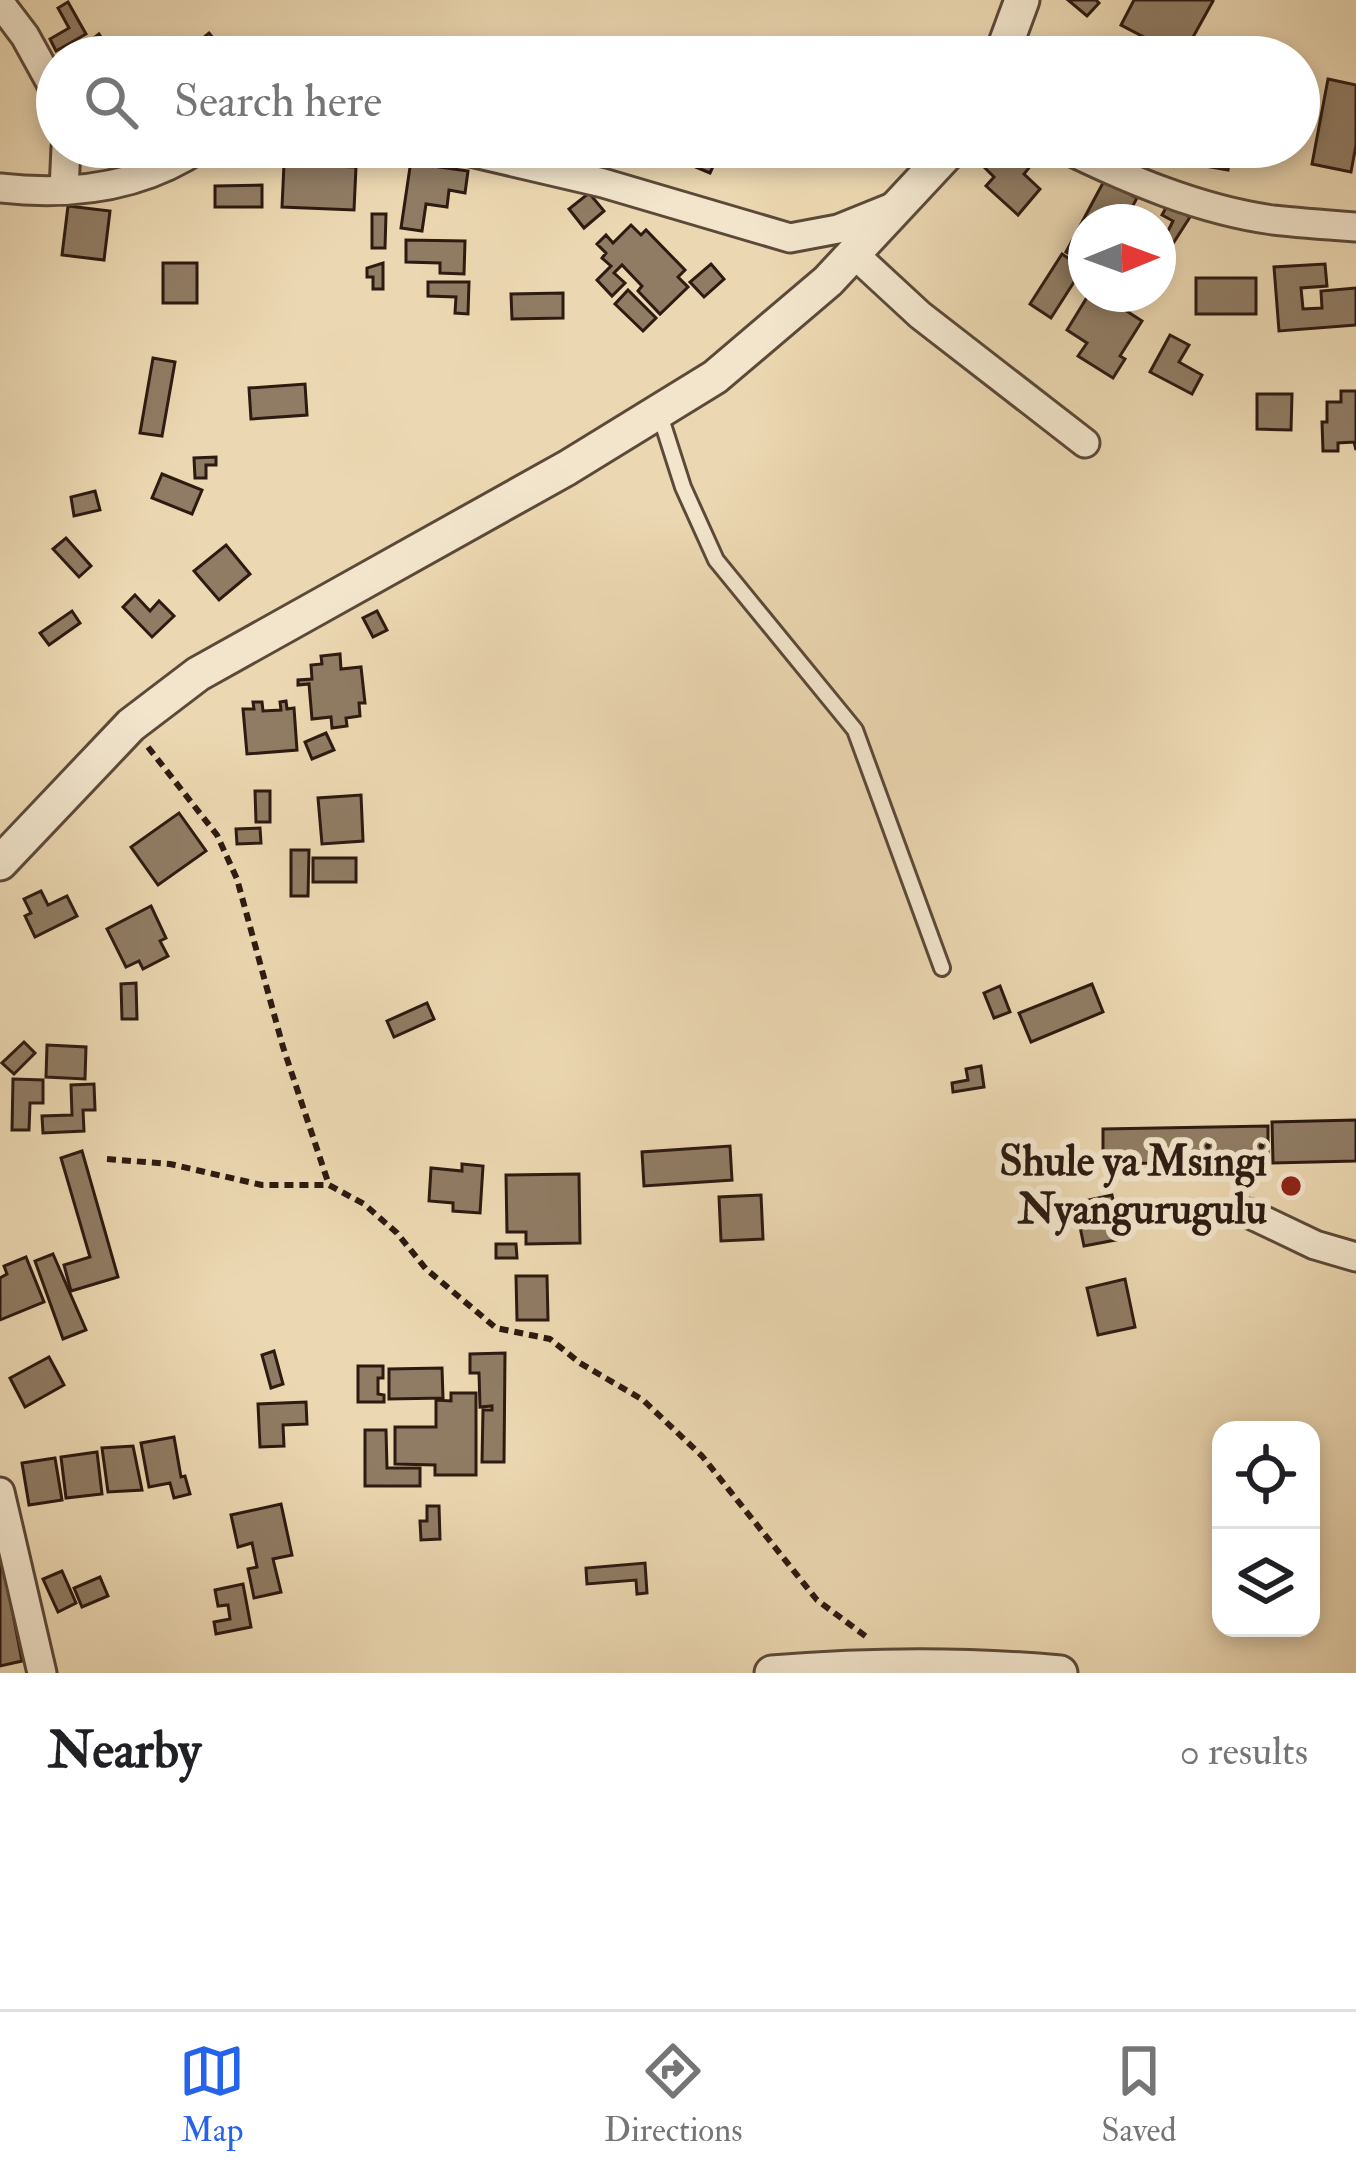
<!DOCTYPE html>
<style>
:root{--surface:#fff;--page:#f6f6f6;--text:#202124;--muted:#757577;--line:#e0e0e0;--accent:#2563eb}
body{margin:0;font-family:"IM FELL Double Pica",serif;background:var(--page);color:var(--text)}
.controls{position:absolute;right:36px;bottom:36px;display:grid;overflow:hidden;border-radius:24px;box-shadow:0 6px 18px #0003}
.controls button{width:108px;height:108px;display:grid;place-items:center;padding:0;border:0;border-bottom:3px solid var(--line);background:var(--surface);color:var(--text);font:60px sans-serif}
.compass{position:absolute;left:1068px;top:204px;width:108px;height:108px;border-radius:50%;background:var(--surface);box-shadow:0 6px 18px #0003;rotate:89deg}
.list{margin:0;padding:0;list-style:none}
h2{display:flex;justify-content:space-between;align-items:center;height:156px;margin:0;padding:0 48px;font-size:51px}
h2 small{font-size:39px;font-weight:400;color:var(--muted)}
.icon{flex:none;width:66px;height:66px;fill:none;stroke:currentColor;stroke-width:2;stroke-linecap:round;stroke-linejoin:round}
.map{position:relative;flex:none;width:1356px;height:1673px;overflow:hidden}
.search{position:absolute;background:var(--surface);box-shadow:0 6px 18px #0003;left:36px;right:36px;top:36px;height:132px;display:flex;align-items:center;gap:30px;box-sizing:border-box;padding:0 42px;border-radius:66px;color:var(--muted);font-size:45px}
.sheet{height:336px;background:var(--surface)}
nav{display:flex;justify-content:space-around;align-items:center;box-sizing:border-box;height:168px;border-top:3px solid var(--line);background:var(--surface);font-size:33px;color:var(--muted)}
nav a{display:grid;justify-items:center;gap:6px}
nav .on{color:var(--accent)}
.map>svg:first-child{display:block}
</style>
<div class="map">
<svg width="1356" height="1673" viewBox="0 0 1356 1673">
<rect width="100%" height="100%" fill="#ebd7b1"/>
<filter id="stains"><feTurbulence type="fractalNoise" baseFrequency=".00167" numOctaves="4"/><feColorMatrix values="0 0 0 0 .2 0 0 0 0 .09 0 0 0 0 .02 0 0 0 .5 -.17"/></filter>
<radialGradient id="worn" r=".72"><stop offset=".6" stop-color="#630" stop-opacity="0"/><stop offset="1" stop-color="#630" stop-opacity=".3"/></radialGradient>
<g fill="#907c64" stroke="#2d1a11" stroke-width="3">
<path d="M1068 0H1096L1099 3 1087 16Z"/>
<path d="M1134 0H1212L1213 1 1182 57 1121 25Z"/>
<path d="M68 2 86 34 56 51 50 39 69 28 58 8Z"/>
<path d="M209 33 228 57H201L193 46Z"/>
<path d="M99 34 110 50 101 57H69Z"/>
<path d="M523 41 550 49 551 44 567 49 565 57H519Z"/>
<path d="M460 44 482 51 480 57H456Z"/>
<path d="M1328 79 1356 85V145L1351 172 1312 164Z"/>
<path d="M413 147 441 150 439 167 468 171 465 193 449 190 447 207 426 204 422 231 401 228Z"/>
<path d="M701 147H722L710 173 693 166Z"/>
<path d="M1003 147H1013L1032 164 1024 174 1040 189 1018 215 986 186 994 177 985 168Z"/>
<path d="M1208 147H1232L1228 170 1205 166Z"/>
<path d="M284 164 356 167 354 210 282 207Z"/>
<path d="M1104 181 1137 198 1129 213 1115 206 1107 222H1086L1085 263 1066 252Z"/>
<path d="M262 185V207H215V186Z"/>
<path d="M589 193 604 211 584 228 569 209Z"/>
<path d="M1168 204 1190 217 1174 242 1165 237 1173 221 1162 215Z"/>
<path d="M68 206 110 211 104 260 62 255Z"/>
<path d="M372 214H386L385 248H372Z"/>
<path d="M631 225 641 235 646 230 685 270 678 277 688 287 660 314 638 291 642 286 622 265 614 273 625 283 612 296 597 280 611 266 602 258 606 253 597 244 606 235 613 243Z"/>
<path d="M406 240 465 241 464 274 440 273V263L406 262Z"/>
<path d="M1062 254 1083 268 1051 318 1030 304Z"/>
<rect x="163" y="263" width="34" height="40"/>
<path d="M383 263V289H373V277H367V268Z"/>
<path d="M711 264 724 279 704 297 690 282Z"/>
<path d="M1325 264 1327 286 1301 288 1303 309 1322 308 1321 291 1356 288V325L1279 331 1274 267Z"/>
<rect x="1196" y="278" width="60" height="36"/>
<path d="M428 282H469L468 314 455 313 456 297 428 296Z"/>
<path d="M628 290 656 318 643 331 615 304Z"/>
<path d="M563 293V318L512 319 511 294Z"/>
<path d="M1089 294H1100L1142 321 1120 356 1125 359 1113 378 1078 356 1087 343 1067 330Z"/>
<path d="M1170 335 1189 345 1179 362 1202 375 1192 394 1150 372Z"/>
<path d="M153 358 175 362 162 436 140 433Z"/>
<path d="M305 384 307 415 251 419 249 388Z"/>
<path d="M1341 391H1356V450L1354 442 1338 443V451H1323L1322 422H1327V402H1341Z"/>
<path d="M1257 394H1292L1291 430 1257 429Z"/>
<path d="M216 457V465H206V478H195L194 458Z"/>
<path d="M162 474 202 490 192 514 152 498Z"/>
<path d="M95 491 100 510 74 516 71 497Z"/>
<path d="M66 538 91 566 79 577 53 549Z"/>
<path d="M226 545 250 574 219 600 194 571Z"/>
<path d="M135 595 150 611 159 601 174 616 152 637 123 607Z"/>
<path d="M72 611 80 623 49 645 40 633Z"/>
<path d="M377 611 387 630 373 637 363 618Z"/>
<path d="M340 654 341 669 361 667 365 703H359L360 716 346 718 347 726 332 728 331 717 312 719 309 684 298 685V680L312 679 311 665 322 664 321 656Z"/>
<path d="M286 701 287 709 294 708 297 750 247 754 243 709H254L253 702H262L263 711 281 710 280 702Z"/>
<path d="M326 733 334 750 312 759 305 742Z"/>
<path d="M255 791H270V822H256Z"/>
<path d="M361 795 363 841 322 844 318 798Z"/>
<path d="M179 813 206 851 158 885 131 847Z"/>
<path d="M260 828 261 843 237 844 236 829Z"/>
<path d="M291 850H309L308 896H291Z"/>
<rect x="313" y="858" width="43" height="24"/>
<path d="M41 891 48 905 67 896 77 916 35 937 25 916 31 913 24 899Z"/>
<path d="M151 906 166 938 160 941 168 956 143 969 139 961 126 967 107 929Z"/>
<path d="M136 983 137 1019H122L121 984Z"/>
<path d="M1092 984 1103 1012 1031 1042 1019 1013Z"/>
<path d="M1000 986 1010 1012 994 1018 984 993Z"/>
<path d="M427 1003 434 1019 394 1037 387 1021Z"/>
<path d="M24 1042 35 1053 14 1074 2 1063Z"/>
<path d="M47 1045 86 1047 85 1079 46 1077Z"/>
<path d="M981 1066 984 1087 953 1092 952 1083 968 1080 966 1069Z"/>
<path d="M13 1079 43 1080V1103H30L29 1130H12Z"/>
<path d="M94 1084 95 1110H83L84 1131 43 1133 42 1116 72 1115 71 1085Z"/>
<path d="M1356 1120V1161L1273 1163 1272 1122Z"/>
<path d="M1268 1126V1161L1103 1164V1129Z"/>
<path d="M730 1146 732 1180 644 1186 642 1152Z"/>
<path d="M82 1151 118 1277 71 1291 64 1265 90 1257 61 1158Z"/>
<path d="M462 1164 483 1166 480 1213 453 1211V1203L429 1201 431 1168 462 1171Z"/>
<path d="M579 1174 580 1243 526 1244V1232H507L506 1175Z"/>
<path d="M761 1195 763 1239 721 1241 719 1197Z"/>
<path d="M1112 1195 1121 1239 1084 1246 1075 1203Z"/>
<path d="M496 1244H516L517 1258H496Z"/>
<path d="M53 1254 86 1330 63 1339 35 1261Z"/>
<path d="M26 1257 44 1302 0 1320V1278L7 1274 4 1266Z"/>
<path d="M516 1276H547L548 1320H517Z"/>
<path d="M1125 1279 1135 1327 1098 1335 1087 1288Z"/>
<path d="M274 1351 283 1384 271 1388 262 1355Z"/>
<path d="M505 1353 504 1462H482L483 1410H492V1406L480 1407 479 1373H470V1354Z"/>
<path d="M49 1357 64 1385 25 1407 10 1378Z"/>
<path d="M358 1366H383V1378H378V1394L384 1395V1402H358Z"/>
<path d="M442 1368 443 1398 389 1399V1369Z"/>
<path d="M451 1393H476V1475H435V1465L395 1464V1427H436V1400L451 1401Z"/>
<path d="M306 1402 307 1424 283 1425 284 1446 260 1447 258 1404Z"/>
<path d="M365 1430H386L387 1468H420V1486H365Z"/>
<path d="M174 1437 181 1477 185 1476 190 1494 174 1498 170 1483 149 1487 141 1443Z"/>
<path d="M133 1446 142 1490 108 1492 102 1448Z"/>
<path d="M97 1452 102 1494 66 1498 61 1457Z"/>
<path d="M55 1458 62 1500 29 1505 22 1463Z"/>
<path d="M281 1504 292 1555 273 1559 281 1592 254 1598 248 1569 257 1567 252 1543 238 1547 231 1515Z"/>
<path d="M427 1506H439L440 1539 421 1540 420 1521H427Z"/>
<path d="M3 1562 22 1661 0 1666V1563Z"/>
<path d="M645 1563 647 1593 637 1594 636 1580 587 1584 586 1568Z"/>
<path d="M62 1571 76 1603 58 1612 43 1579Z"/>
<path d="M100 1577 108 1596 82 1607 74 1588Z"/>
<path d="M243 1584 251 1627 216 1634 214 1622 230 1619 228 1605 218 1606 215 1590Z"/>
</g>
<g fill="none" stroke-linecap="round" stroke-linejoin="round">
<g stroke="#5c4939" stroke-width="20">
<path id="service" d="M659 412 683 487 716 560 855 730 942 968"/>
</g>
<g stroke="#5c4939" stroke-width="33">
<g id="minor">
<path d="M0 3 25 36 57 94"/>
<path d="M449 147 603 183 790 238 838 229 895 206"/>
<path d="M1062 147C1127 179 1200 210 1273 220 1300 223 1328 225 1356 227"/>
<path d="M0 188C71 196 141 188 201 147"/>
<path d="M64 190 66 147"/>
<path d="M854 254 920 315 1085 443"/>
<path d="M1248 1213 1315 1245 1356 1257"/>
<path d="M0 1492 42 1673"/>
</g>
</g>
<g stroke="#5c4939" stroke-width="39">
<g id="tertiary">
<path d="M1001 57 1022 0"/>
<path d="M0 863 131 725 198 674 567 468 715 377 828 281 953 147"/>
<path d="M772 1673C868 1665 964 1664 1060 1673"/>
</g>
</g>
<g stroke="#2d1a11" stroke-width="6" stroke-dasharray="9 6" stroke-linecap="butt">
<path d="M148 747 217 835 237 879 283 1047 329 1185 364 1204 397 1233 426 1269 496 1328 550 1339 580 1363 643 1400 702 1456 817 1600 868 1638"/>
<path d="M107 1159 170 1164 262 1185H329"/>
</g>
<use href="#service" stroke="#f2e5cc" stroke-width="14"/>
<use href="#minor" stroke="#f2e5cc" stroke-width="27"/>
<use href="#tertiary" stroke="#f2e5cc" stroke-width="33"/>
</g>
<circle fill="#8f2418" stroke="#f2e5cc" stroke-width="4.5" cx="1291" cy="1186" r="12"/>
<g text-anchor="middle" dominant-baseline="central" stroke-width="12" stroke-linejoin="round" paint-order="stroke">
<g font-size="42" font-weight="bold" fill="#2d1a11" stroke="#f2e5cc" text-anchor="end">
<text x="1267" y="1162">Shule ya Msingi<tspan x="1267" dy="48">Nyangurugulu</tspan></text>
</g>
</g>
<rect width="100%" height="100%" filter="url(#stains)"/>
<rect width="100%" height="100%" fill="url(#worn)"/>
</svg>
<div class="controls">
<button><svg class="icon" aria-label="locate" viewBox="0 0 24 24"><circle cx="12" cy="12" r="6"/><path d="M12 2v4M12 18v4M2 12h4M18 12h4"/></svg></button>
<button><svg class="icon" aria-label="layers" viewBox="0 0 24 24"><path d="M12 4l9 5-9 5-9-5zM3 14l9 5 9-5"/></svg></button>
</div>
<svg class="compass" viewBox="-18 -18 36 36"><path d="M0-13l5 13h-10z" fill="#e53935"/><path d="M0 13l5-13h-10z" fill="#757577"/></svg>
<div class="search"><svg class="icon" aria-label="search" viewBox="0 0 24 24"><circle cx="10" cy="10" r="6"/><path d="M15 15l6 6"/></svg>Search here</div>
</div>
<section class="sheet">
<h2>Nearby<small>0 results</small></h2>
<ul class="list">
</ul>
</section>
<nav>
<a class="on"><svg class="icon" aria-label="map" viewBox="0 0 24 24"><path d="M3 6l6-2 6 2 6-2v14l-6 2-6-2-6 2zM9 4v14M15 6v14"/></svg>Map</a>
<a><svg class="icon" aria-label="directions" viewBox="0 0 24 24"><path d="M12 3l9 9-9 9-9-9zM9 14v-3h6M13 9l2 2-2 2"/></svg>Directions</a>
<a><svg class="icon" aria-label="saved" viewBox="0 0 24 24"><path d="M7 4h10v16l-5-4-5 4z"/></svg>Saved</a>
</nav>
